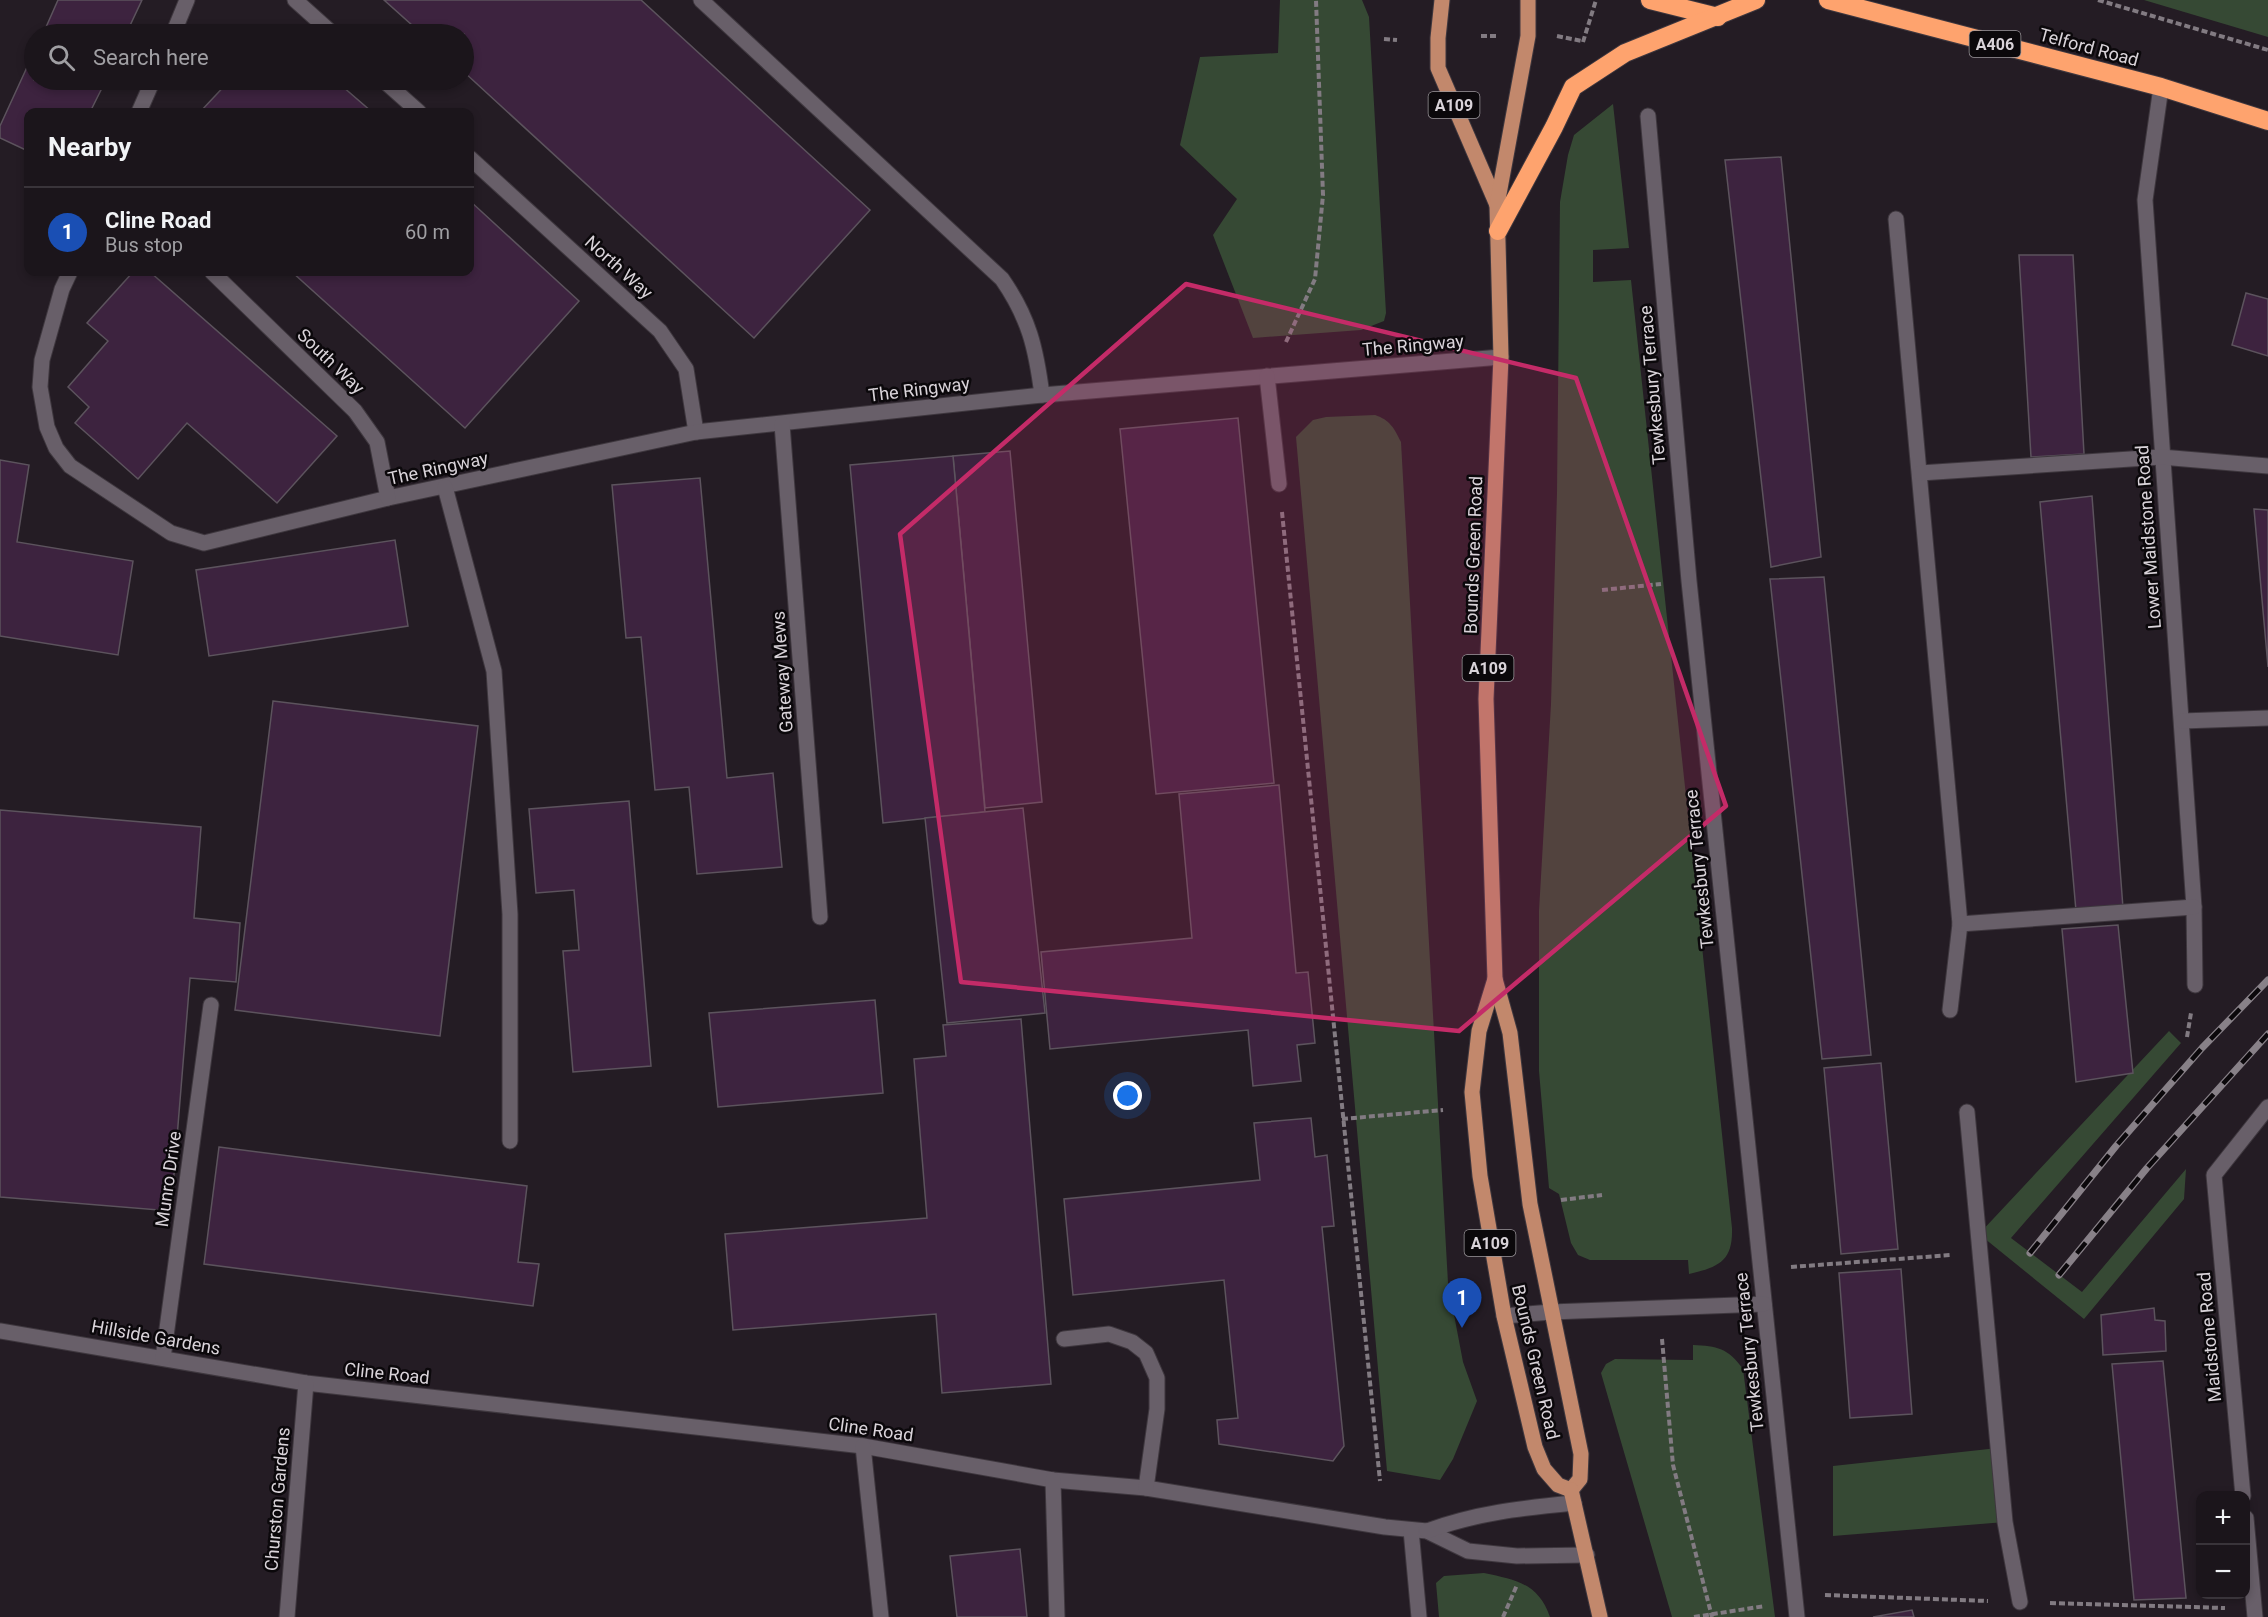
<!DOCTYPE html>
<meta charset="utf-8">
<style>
:root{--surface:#1b151b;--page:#282228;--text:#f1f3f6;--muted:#a09fa3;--line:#39343a;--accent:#c3a7f2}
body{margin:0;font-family:Roboto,sans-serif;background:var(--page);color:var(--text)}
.controls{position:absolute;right:18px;bottom:18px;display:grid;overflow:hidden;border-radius:12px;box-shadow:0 3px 9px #0003}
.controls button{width:54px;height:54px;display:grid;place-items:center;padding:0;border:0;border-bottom:2px solid var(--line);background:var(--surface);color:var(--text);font:30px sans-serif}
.you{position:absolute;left:1128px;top:1096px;width:21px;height:21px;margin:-15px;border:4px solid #fff;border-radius:50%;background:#1a73e8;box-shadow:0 0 0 9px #1a73e833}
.badge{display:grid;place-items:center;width:39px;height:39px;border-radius:50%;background:var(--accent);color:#fff;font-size:20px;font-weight:700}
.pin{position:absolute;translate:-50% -50px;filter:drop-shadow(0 2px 3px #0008)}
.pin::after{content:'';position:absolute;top:32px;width:21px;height:18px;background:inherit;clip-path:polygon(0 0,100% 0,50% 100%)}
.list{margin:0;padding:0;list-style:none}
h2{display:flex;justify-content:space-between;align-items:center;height:78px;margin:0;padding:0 24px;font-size:26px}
h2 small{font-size:20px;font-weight:400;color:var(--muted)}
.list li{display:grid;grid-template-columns:39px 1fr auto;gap:18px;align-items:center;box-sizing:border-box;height:90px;padding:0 24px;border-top:2px solid var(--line)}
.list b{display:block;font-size:22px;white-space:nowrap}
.list p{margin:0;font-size:20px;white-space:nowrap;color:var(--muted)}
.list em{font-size:20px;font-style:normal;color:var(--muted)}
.icon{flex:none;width:33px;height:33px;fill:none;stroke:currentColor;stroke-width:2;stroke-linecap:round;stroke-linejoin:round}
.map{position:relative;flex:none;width:2268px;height:1617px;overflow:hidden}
.search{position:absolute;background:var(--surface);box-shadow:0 3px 9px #0003;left:24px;top:24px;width:450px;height:66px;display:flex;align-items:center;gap:15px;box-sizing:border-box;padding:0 21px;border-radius:33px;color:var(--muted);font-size:22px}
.panel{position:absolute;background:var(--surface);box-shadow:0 3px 9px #0003;left:24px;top:108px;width:450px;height:168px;border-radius:12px}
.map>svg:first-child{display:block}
</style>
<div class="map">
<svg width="2268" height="1617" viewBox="0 0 2268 1617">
<rect width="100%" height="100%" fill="#241c24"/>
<g fill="#364934">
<path d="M1280 0H1362L1369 17 1386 313 1384 321 1361 330 1253 338 1213 235 1237 199 1180 145 1200 57 1278 53Z"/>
<path d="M2144 0H2268V37Z"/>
<path d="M1613 104 1629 248 1593 250V282L1631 280 1732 1228C1733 1261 1719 1267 1689 1274L1688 1260H1590L1578 1255 1571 1243 1559 1194 1549 1188 1539 1071V911L1551 704 1557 493 1560 202 1568 155 1574 135Z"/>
<path d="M1375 415C1390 420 1394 428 1401 442L1448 1283 1463 1362 1477 1401 1453 1459 1440 1480 1387 1471 1296 437 1313 420 1326 417Z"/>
<path d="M2169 1031 2181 1043 2011 1238 2082 1292 2186 1169 2184 1199 2084 1319 1979 1234Z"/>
<path d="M1693 1345C1717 1346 1728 1348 1743 1369L1775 1617H1672L1601 1373 1606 1364 1615 1359 1693 1360Z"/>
<path d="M1998 1448 2005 1522 1833 1536V1466Z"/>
<path d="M1484 1573C1516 1580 1538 1583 1550 1617H1439L1436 1583 1444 1576Z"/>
</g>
<g fill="#3d233f" stroke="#5c535d" stroke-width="1.5">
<path d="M58 0H142L126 34H43Z"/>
<path d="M384 0H641L870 210 754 338 464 72V34H422Z"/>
<path d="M278 27 286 34H271Z"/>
<path d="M34 52V80H106L90 112H28V151L0 138V126Z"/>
<path d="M230 80H335L372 112H200Z"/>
<path d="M1781 157 1821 557 1771 567 1725 160Z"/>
<path d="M470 201 579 301 465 428 292 272H470Z"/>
<path d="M2019 255H2073L2084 454 2031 457Z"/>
<path d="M133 272H150L337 436 277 503 187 423 138 479 75 423 89 407 68 387 108 341 87 323Z"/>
<path d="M2246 293 2268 299V356L2232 345Z"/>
<path d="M1238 418 1274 783 1156 794 1120 429Z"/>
<path d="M1010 451 1042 802 985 808 953 456Z"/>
<path d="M953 456 985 812 883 823 850 465Z"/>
<path d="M0 460 29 465 17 542 133 561 118 655 0 636Z"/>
<path d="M700 478 727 778 773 773 782 867 697 874 689 787 655 790 641 637 626 638 612 485Z"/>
<path d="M2092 496 2123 908 2076 911 2040 502Z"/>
<path d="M2254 509 2268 510V667Z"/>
<path d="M395 540 408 626 209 656 196 570Z"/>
<path d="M1824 577 1871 1055 1822 1059 1770 579Z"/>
<path d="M273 701 478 726 440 1036 235 1010Z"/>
<path d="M1279 785 1296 973 1308 972 1315 1043 1297 1045 1301 1081 1253 1086 1248 1030 1050 1049 1041 952 1192 938 1179 794Z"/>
<path d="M629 801 651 1066 573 1072 563 951 579 950 574 890 536 893 529 809Z"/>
<path d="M1023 808 1045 1013 947 1023 925 818Z"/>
<path d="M0 810 201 827 194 918 240 923 236 982 190 978 171 1211 0 1197Z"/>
<path d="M2118 925 2133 1073 2076 1082 2062 929Z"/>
<path d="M875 1000 883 1093 718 1107 709 1013Z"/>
<path d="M1021 1019 1051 1384 942 1393 936 1314 733 1330 725 1234 927 1218 914 1059 946 1056 943 1025Z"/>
<path d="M1881 1063 1898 1249 1841 1254 1824 1068Z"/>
<path d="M1311 1118 1315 1157 1327 1155 1334 1226 1322 1227 1344 1446 1333 1461 1219 1444 1217 1420 1238 1418 1224 1280 1073 1295 1064 1199 1260 1180 1254 1123Z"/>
<path d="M219 1147 527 1186 518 1262 539 1264 533 1306 204 1264Z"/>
<path d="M1901 1269 1912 1414 1850 1418 1839 1273Z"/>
<path d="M2154 1308 2155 1320 2165 1321 2166 1351 2103 1355 2101 1315Z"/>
<path d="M2163 1361 2186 1598 2134 1600 2112 1364Z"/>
<path d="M1020 1549 1027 1617H957L950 1556Z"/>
<path d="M1912 1610 1914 1617H1873Z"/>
</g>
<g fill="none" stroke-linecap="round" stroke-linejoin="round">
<g stroke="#3e373e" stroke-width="17">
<g id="minor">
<path d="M295 0 333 34"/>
<path d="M701 0 1002 279C1029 318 1036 348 1042 395"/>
<path d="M173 34 187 0"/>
<path d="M383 80 419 112"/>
<path d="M2161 87 2145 200 2194 907 2195 985"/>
<path d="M139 112 153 80"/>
<path d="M1648 116 1689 581 1797 1617"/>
<path d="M470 158 660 331 686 369 696 432"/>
<path d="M1896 219 1960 924 1950 1010"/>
<path d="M70 272 62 289 42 360 40 387 47 427 56 448 70 466 171 533 204 543 388 498 696 432 1042 395 1501 357"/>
<path d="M212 272 355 411 377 442 388 498"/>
<path d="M1267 376 1279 484"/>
<path d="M782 424 820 917"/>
<path d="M1920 473 2161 457 2268 466"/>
<path d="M445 487 494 671 510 914V1141"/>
<path d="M2182 721 2268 718"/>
<path d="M1960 924 2194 907"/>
<path d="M1967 1112 2005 1522 2020 1602"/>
<path d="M1504 1316 1551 1312 1764 1304"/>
<path d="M0 1331 306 1383 863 1446 1053 1480 1146 1488 1385 1527 1427 1531 1468 1551 1517 1556 1587 1555"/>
<path d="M1064 1339 1109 1334 1132 1342 1146 1353 1157 1378V1409L1146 1488"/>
<path d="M163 1358 211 1005"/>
<path d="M863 1446 881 1617"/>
<path d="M1053 1480 1057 1617"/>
<path d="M2243 1496 2214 1175 2268 1107"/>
<path d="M2246 1518 2255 1617"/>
<path d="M1411 1530 1419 1617"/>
<path d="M1427 1531C1476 1513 1522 1508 1574 1503"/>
<path d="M287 1617 306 1383"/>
</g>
</g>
<g stroke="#3e373e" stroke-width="17">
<g id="major">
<path d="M1442 0 1438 38V68L1497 205"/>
<path d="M1528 0V36L1497 205 1501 357 1486 699 1495 979 1510 1033 1530 1204 1581 1454 1580 1479 1571 1490"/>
<path d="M1495 979 1479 1031 1472 1092 1480 1176 1504 1316 1535 1447 1544 1469 1558 1485 1571 1490"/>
<path d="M1571 1490 1600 1617"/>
</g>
</g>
<g stroke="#3e373e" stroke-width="20">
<g id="highway">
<path d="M1650 0 1718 17"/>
<path d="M1828 0 2161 87 2268 121"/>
<path d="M1498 231 1554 127 1573 87 1625 53 1756 0"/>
</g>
</g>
<g stroke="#827b82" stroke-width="4" stroke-dasharray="6 3" stroke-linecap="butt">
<path d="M2098 0 2268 50"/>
<path d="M1481 36H1497"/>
<path d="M1557 36 1582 41"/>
<path d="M1384 39 1397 40"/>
<path d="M1583 42 1596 0"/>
<path d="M1286 342 1315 279 1323 195 1316 0"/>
<path d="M1282 512 1380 1481"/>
<path d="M1602 590 1661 584"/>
<path d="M2187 1037 2191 1013"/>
<path d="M1342 1119 1443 1110"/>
<path d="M1561 1200 1602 1195"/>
<path d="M1791 1267 1951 1255"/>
<path d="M1662 1339 1673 1465 1712 1617"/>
<path d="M1825 1595 1988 1601"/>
<path d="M2050 1603 2225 1608"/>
<path d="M1503 1617 1517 1585"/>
<path d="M1694 1617 1765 1606"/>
</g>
<use href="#minor" stroke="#685f69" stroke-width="15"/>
<use href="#major" stroke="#c2886c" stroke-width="15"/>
<use href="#highway" stroke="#fea36e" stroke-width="18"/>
<g stroke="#888188" stroke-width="7">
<g id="rail">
<path d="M2030 1253 2116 1146 2202 1048 2268 980"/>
<path d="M2059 1275 2147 1168 2268 1034"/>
</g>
</g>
<use href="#rail" stroke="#0b080b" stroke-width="4.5" stroke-dasharray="14" stroke-linecap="butt"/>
</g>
<path fill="#c42b68" fill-opacity="0.2" stroke="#c42b68" stroke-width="4.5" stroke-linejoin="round" d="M1186 284 1576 378 1726 806 1459 1031 961 982 900 534Z"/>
<g text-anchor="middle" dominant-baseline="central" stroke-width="5" stroke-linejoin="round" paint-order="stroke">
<g fill="#0b080b" stroke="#9b969b" stroke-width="1.5">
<rect x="1969.5" y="31" width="51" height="26" rx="4.5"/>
<rect x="1428.5" y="92" width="51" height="26" rx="4.5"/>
<rect x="1462.5" y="655" width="51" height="26" rx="4.5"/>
<rect x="1464.5" y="1230" width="51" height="26" rx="4.5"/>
</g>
<g font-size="16" font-weight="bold" fill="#d9d3d9">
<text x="1995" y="44">A406</text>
<text x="1454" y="105">A109</text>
<text x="1488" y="668">A109</text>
<text x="1490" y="1243">A109</text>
</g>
<g font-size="18" fill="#d9d3d9" stroke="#0b080b">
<text transform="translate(2089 47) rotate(15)">Telford Road</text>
<text transform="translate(619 267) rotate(42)">North Way</text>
<text transform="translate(1413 345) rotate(-5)">The Ringway</text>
<text transform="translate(331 361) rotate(44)">South Way</text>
<text transform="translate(1652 385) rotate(-95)">Tewkesbury Terrace</text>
<text transform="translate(919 389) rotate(-7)">The Ringway</text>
<text transform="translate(438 468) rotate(-12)">The Ringway</text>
<text transform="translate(2148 537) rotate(-94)">Lower Maidstone Road</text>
<text transform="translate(1473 555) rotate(-88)">Bounds Green Road</text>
<text transform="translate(782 672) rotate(-94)">Gateway Mews</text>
<text transform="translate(1699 869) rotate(-96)">Tewkesbury Terrace</text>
<text transform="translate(168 1179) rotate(-82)">Munro Drive</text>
<text transform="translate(156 1337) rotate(10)">Hillside Gardens</text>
<text transform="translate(2209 1337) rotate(-95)">Maidstone Road</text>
<text transform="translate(1749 1352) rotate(-96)">Tewkesbury Terrace</text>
<text transform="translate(1536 1362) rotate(77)">Bounds Green Road</text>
<text transform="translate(387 1373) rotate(6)">Cline Road</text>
<text transform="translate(871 1429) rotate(8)">Cline Road</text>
<text transform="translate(277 1499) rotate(-85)">Churston Gardens</text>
</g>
</g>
</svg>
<div class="controls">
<button>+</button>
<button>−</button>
</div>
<div class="you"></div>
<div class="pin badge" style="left:1462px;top:1328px;background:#1a4fb4">1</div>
<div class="search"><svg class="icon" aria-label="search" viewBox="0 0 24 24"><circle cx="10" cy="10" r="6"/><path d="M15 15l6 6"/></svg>Search here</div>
<section class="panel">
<h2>Nearby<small></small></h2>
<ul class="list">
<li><span class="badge" style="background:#1a4fb4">1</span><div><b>Cline Road</b><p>Bus stop</p></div><em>60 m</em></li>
</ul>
</section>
</div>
